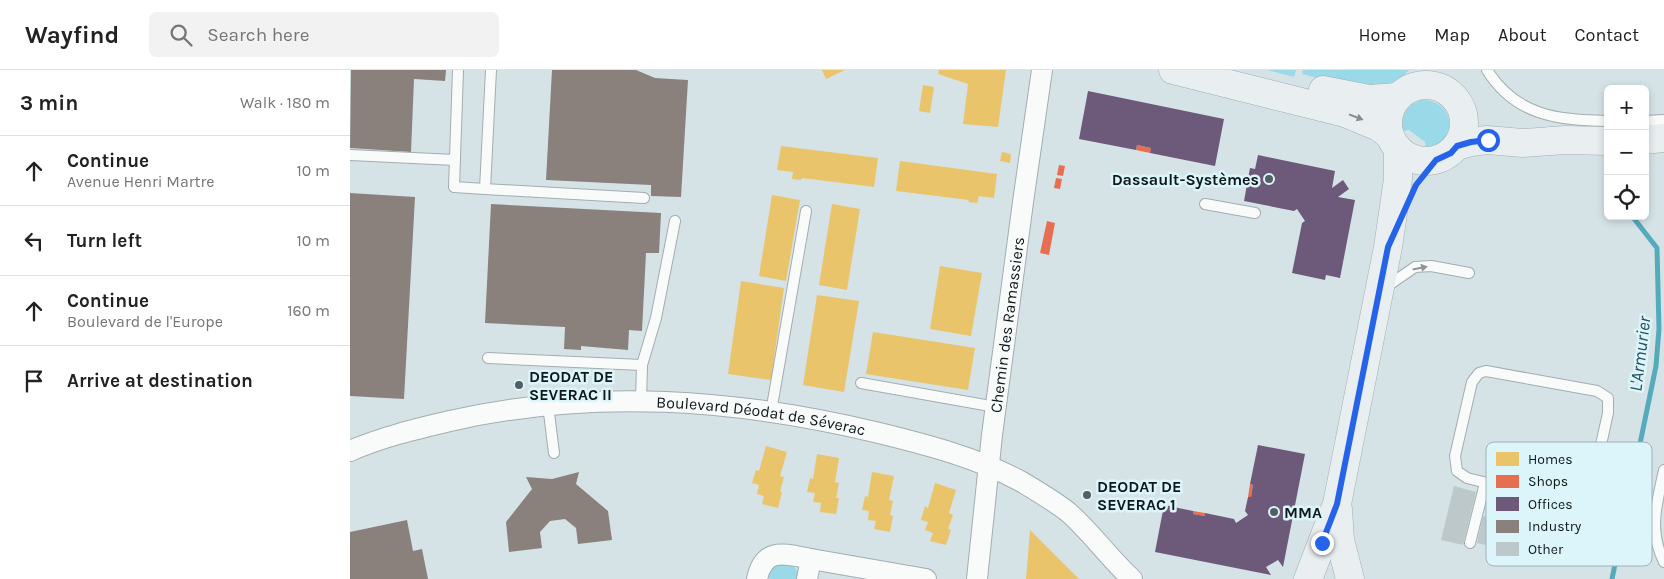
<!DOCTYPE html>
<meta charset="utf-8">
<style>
:root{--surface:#fff;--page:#f2f2f2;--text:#222;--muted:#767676;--line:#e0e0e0}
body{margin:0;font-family:Karla,sans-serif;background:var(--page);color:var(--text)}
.controls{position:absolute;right:15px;top:15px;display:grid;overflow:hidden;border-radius:8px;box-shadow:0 2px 8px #0003}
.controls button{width:45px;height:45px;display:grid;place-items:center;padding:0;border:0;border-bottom:1px solid var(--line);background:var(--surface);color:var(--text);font:25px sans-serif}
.stop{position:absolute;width:15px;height:15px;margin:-11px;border:4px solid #2563eb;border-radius:50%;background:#fff}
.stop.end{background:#2563eb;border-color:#fff;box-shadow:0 1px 5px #0008}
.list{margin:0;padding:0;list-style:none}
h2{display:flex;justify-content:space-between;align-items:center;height:65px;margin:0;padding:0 20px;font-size:21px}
h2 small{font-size:16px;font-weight:400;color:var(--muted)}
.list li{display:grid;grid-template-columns:32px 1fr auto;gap:15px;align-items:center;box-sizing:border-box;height:70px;padding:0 20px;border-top:1px solid var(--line)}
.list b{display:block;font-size:19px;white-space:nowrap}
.list p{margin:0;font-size:16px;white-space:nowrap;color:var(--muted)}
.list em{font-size:16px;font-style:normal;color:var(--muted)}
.icon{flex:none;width:28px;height:28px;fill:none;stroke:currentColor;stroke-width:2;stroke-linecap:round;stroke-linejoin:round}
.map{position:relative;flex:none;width:1314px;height:509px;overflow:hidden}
header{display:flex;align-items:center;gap:30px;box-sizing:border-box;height:70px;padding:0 25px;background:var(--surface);border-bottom:1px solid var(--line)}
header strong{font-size:24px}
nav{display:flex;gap:28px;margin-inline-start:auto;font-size:18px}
.search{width:350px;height:45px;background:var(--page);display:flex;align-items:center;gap:12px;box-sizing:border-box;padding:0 18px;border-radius:8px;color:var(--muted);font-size:19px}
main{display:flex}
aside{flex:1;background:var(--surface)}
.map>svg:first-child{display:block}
</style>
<header>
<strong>Wayfind</strong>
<div class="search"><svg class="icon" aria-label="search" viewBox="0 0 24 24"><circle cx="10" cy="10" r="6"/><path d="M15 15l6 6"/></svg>Search here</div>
<nav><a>Home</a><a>Map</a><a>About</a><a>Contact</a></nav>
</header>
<main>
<aside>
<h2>3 min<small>Walk · 180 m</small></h2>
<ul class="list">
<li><svg class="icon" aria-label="ahead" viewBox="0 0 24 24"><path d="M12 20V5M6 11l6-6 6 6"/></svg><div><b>Continue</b><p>Avenue Henri Martre</p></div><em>10 m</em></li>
<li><svg class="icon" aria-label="left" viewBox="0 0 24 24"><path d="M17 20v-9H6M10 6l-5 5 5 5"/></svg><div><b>Turn left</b></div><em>10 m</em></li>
<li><svg class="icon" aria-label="ahead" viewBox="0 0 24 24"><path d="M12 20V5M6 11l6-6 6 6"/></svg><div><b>Continue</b><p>Boulevard de l'Europe</p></div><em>160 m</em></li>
<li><svg class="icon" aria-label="arrive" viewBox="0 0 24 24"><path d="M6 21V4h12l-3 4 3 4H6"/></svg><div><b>Arrive at destination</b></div></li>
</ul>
</aside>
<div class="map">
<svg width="1314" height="509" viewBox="0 0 1314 509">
<rect width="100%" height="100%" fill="#d5e3e7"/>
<g fill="#9ad9e8">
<path d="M917 0H946L944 7Z"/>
<path d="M953 0H1059C1034 30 983 11 952 4Z"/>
<path d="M1071 30C1106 29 1110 74 1076 78L1075 72 1059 60 1053 61C1050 46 1057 35 1071 30Z"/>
<path d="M424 493 441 494 447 500 449 509H420L415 505Z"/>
</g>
<g fill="#e9c46a">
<path d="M472 0H495L476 9Z"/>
<path d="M589 0H656L648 57 613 54 618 14 588 4Z"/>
<path d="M573 15 584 17 580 43 569 41Z"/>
<path d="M431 76 528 88 524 117 452 108 451 110 442 109 443 102 427 100Z"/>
<path d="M652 82 661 84 660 93 650 91Z"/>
<path d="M550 91 647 104 644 128 629 126 627 133 618 132 619 130 546 121Z"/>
<path d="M422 125 450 130 436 211 409 206Z"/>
<path d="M482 134 510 139 497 220 469 215Z"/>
<path d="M590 196 632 203 621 266 580 259Z"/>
<path d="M391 211 434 218 421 310 378 304Z"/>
<path d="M467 225 509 231 494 322 453 315Z"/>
<path d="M523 262 625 278 618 320 516 304Z"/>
<path d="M416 376 437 382 430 406 434 407 430 422H432L428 438 412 434 414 426 407 424 409 415 402 413 406 400 409 401Z"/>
<path d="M467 384 489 388 485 412 489 413 486 428H489L486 444 470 442 471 433 463 432 465 423 457 422 460 408 463 409Z"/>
<path d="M522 402 544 406 539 430 543 431 540 445 543 446 540 462 524 459 526 451 518 450 519 441 512 440 515 426 518 427Z"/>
<path d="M585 413 606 420 599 443 603 445 598 459 601 460 596 475 580 471 583 463 575 460 578 452 571 450 575 436 578 438Z"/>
<path d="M680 460 729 509H676Z"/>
</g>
<g fill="#e76f51">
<path d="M787 75 801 78 800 83 786 80Z"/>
<path d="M709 95 715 96 713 106 707 105Z"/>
<path d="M706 108 712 109 710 119 704 118Z"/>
<path d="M697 151 705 153 699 185 690 183Z"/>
<path d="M900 414 903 415 901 427H898Z"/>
<path d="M733 421 743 423 741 429 732 427Z"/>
<path d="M843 441 855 443V446L843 444Z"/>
</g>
<g fill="#6d597a">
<path d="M738 21 874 49 865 96 800 83 801 78 787 75 786 80 729 69Z"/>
<path d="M908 85 985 101 982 118 993 110 999 119 988 127 1005 130 990 208 976 205 975 210 942 203 952 153 955 151 947 139 944 141 894 131 900 98 905 99Z"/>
<path d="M908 375 955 384 933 497 928 490 916 497 921 505 805 482 814 435 843 441V444L855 446V443L884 449 886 453 898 445 895 441 898 427H901L903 415 900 414Z"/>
</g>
<g fill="#8a817c">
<path d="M1 0H96L95 11 64 9 61 82 0 78Z"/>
<path d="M202 0H286L305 8 338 10 331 127 301 126V115L196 110Z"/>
<path d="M0 123 65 127 54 329 0 326Z"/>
<path d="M141 134 311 143 309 183H296L292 261 279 260 278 280 231 276V280L214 279 215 257 135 253Z"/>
<path d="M173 311 174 317 164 318 163 313Z"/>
<path d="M229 402 226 414 258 441 262 470 228 474 226 458 215 449 200 451 190 462 192 478 159 482 156 452 182 419 176 407 202 409Z"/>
<path d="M57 450 63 481 72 479 78 509H0V462Z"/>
</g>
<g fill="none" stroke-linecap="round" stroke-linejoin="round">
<g stroke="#55abbc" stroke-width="5">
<path d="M1278 432 1306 296 1309 259 1307 178 1282 146"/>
<path d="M1262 509 1272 460"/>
</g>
</g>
<g fill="#bdc8cb">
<path d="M1104 416 1126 422 1113 475 1091 470Z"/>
<path d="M1133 446 1183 458 1176 485 1127 473Z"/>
</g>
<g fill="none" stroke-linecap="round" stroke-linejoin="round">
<g stroke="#a2adb0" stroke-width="12">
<g id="lane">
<path d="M108 0 104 117 135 119"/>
<path d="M141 0 135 119 294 128"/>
<path d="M1137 0C1166 46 1207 50 1258 51"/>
<path d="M1295 51 1314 50"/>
<path d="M0 85 105 90"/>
<path d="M855 134 905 143"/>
<path d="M1036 217 1065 197 1081 196 1119 203"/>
<path d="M138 288 292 295"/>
<path d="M1136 301 1247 321 1258 328V343L1237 438 1117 408 1107 401 1105 386 1122 312 1129 303Z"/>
<path d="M511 313 646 337"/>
<path d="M291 331 292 295 306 248 325 151"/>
<path d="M198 335 204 383"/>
<path d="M421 342 456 141"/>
<path d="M1314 400C1307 433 1298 460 1314 492"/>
<path d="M1237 438 1263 441 1304 462"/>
<path d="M1120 473 1135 413"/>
</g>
</g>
<g stroke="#a2adb0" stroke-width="22">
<g id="street">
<path id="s1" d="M0 381C32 367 66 359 100 351 244 318 387 329 529 363 578 375 628 388 672 412 687 421 704 431 718 442 741 462 759 488 782 509"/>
<path d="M461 489 576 509"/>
<path d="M407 509C414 476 435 484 461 489L457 509"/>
<path id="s2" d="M627 509 642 365 673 132 692 0"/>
</g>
</g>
<g stroke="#a2adb0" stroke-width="29">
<g id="secondary">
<path d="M823 0 995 43 1029 57 1039 65"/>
<circle cx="1076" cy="53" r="38"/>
<path d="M973 20 1019 29 1048 27"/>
<path d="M1295 70 1314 68"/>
<path d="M1107 76 1121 72 1137 70 1173 73 1215 70 1258 71"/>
<path d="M988 439 990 470 1000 509"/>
<path d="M958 509 987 434 1038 177 1048 109V80"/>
</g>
</g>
<use href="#lane" stroke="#f9fbfb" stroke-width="10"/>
<use href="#street" stroke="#f9fbfb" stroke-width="20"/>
<use href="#secondary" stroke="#e9eef0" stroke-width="28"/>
</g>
<defs><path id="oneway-solid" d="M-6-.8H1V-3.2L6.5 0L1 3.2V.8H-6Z" transform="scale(1.25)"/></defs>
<use fill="#878e90" href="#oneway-solid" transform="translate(1006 47) rotate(21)"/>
<use fill="#909596" href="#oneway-solid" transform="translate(1070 198) rotate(-11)"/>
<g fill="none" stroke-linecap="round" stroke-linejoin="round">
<path stroke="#2563eb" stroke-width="6" d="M972 473 987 434 1038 177 1066 115 1086 90 1101 83 1107 76 1121 72 1138 70"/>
</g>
<g fill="#545f62" stroke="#dbf5fb" stroke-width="2">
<circle cx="919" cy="109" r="5"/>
<circle cx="169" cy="315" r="5"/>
<circle cx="737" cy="425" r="5"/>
<circle cx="924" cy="442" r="5"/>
</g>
<g text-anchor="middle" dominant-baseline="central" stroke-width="5" stroke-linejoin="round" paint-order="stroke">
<g font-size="16" font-weight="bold" fill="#0f181a" stroke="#dbf5fb" text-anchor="start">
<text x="909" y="109" text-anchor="end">Dassault-Systèmes</text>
<text x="179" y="306">DEODAT DE<tspan x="179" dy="18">SEVERAC II</tspan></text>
<text x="747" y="416">DEODAT DE<tspan x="747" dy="18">SEVERAC 1</tspan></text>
<text x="934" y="442">MMA</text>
</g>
<g font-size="16" fill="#0f181a" stroke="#dbf5fb">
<text stroke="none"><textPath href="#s2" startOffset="256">Chemin des Ramassiers</textPath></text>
<text stroke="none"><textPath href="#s1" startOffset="418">Boulevard Déodat de Séverac</textPath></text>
</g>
<g font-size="18" font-style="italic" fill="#22505b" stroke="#dbf5fb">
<text transform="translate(1290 284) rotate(-83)">L'Armurier</text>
</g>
</g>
<rect x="1136" y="372" width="166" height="124" rx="8" fill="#dbf5fb" stroke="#9eb3b8" stroke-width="1"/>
<rect x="1146" y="382" width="23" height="14" fill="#e9c46a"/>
<rect x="1146" y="405" width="23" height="13" fill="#e76f51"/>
<rect x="1146" y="427" width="23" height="14" fill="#6d597a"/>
<rect x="1146" y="450" width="23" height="13" fill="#8a817c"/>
<rect x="1146" y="472" width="23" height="14" fill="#bdc8cb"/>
<g font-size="14" fill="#0f181a">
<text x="1178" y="394">Homes</text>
<text x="1178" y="416">Shops</text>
<text x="1178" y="439">Offices</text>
<text x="1178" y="461">Industry</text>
<text x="1178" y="484">Other</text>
</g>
</svg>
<div class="controls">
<button>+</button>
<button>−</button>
<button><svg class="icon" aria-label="locate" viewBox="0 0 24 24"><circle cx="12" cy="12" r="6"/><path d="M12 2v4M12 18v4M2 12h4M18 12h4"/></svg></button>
</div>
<div class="stop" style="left:1138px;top:70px"></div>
<div class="stop end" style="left:972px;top:473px"></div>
</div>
</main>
